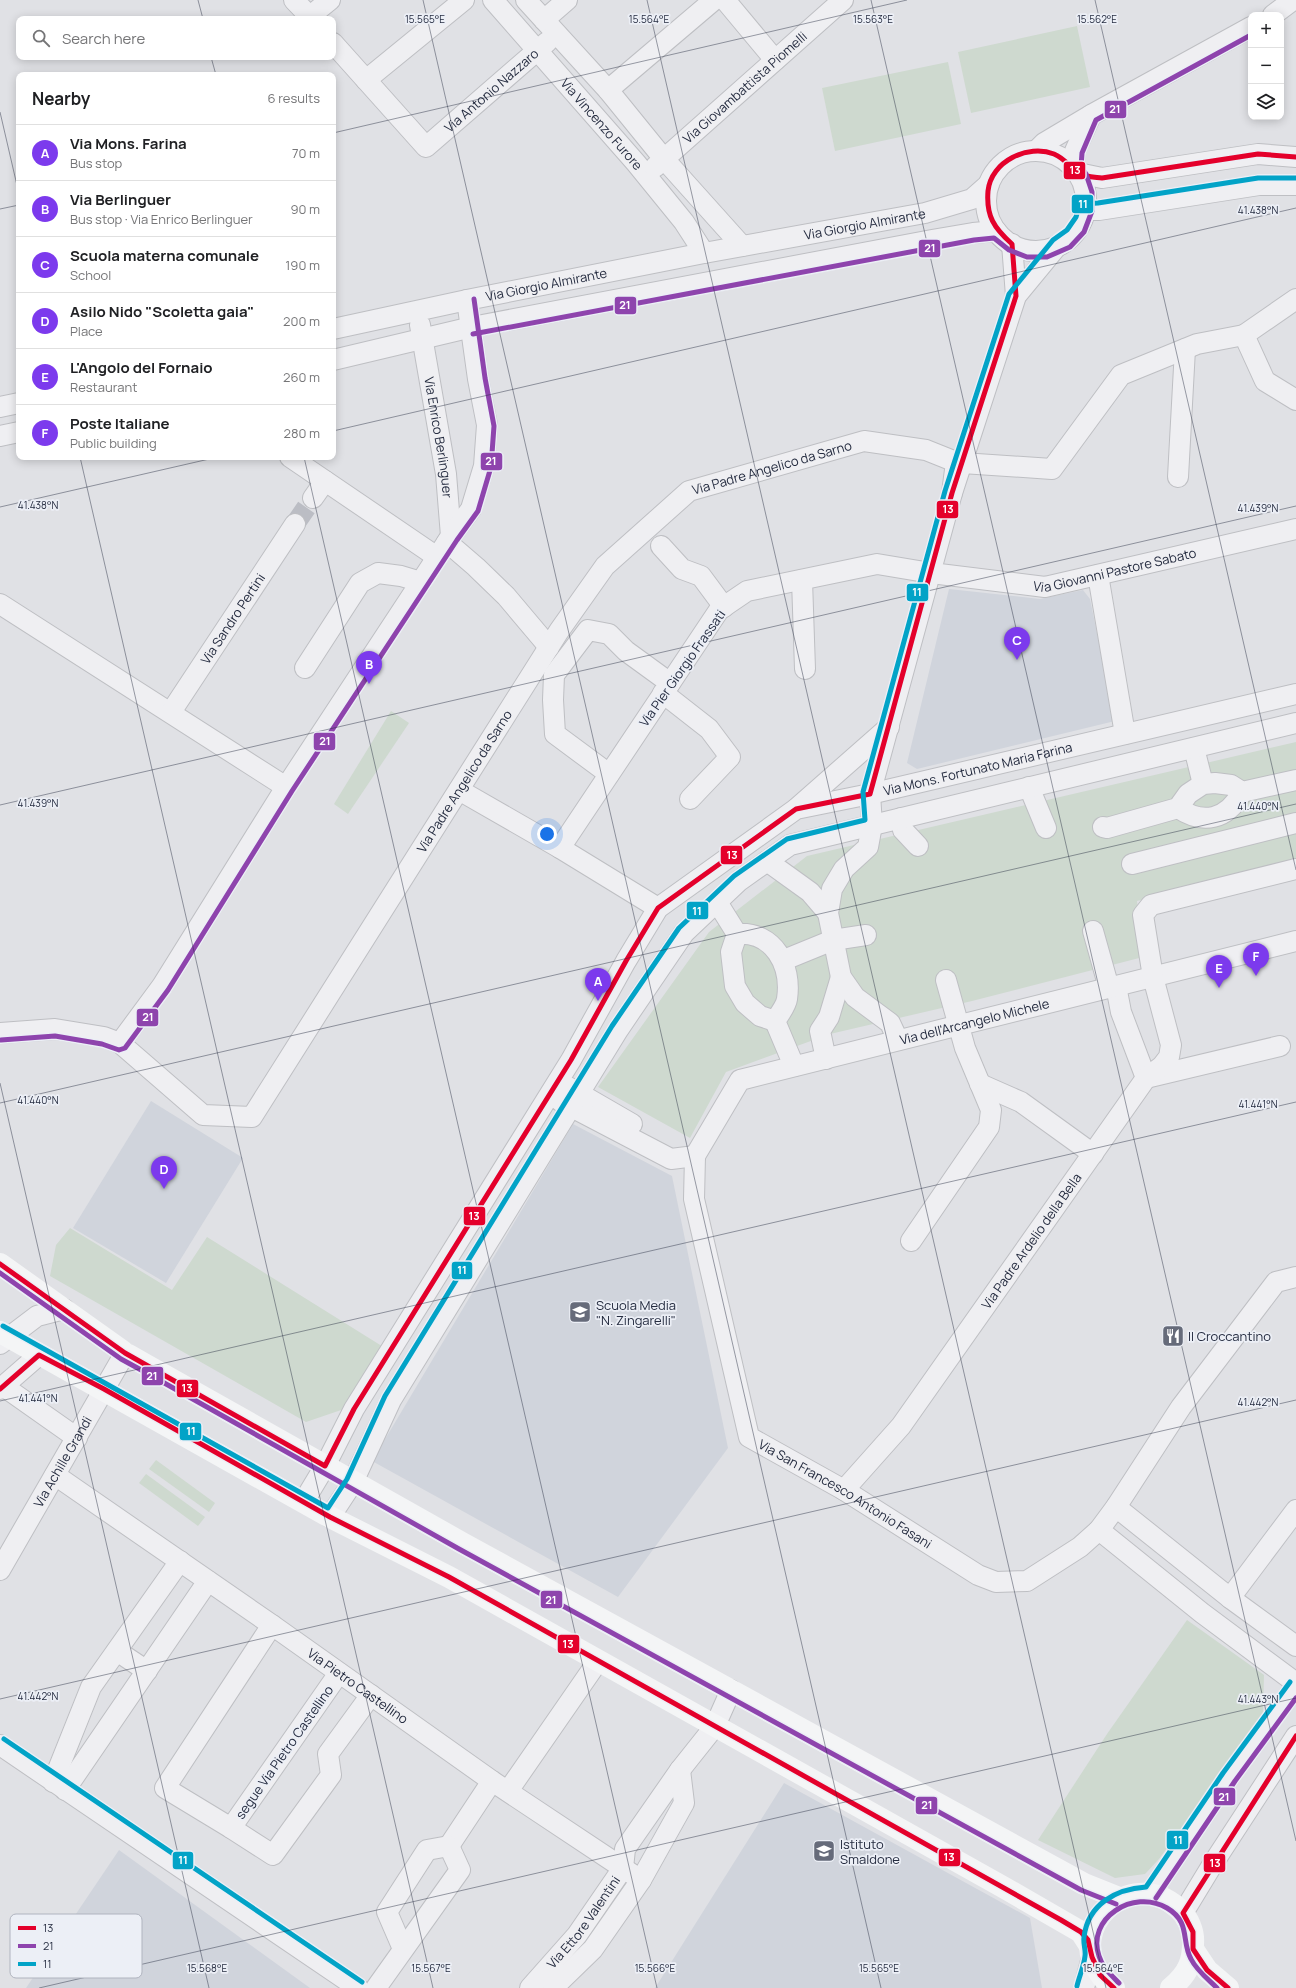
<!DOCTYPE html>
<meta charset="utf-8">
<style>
:root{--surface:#fff;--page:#f6f6f6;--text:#202124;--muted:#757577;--line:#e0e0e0;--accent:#7c3aed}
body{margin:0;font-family:Manrope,sans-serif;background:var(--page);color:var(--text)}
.controls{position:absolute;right:12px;top:12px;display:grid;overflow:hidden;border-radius:8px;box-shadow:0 2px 10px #0003}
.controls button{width:36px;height:36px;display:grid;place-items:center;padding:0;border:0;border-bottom:1px solid var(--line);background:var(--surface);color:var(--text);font:20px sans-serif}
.you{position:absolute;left:547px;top:834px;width:14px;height:14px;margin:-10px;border:3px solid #fff;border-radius:50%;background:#1a73e8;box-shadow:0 0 0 6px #1a73e833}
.badge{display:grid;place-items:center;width:26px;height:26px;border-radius:50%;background:var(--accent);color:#fff;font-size:13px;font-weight:700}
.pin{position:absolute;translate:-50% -33px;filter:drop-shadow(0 1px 2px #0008)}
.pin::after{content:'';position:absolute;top:21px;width:14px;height:12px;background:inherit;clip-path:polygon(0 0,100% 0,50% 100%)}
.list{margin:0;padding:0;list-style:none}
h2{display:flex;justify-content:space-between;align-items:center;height:52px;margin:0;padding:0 16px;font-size:17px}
h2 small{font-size:13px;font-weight:400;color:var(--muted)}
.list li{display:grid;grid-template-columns:26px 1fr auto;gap:12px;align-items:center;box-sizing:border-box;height:56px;padding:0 16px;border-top:1px solid var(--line)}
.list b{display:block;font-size:15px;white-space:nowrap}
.list p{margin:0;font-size:13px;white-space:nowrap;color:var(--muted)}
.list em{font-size:13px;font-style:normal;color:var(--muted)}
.icon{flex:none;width:22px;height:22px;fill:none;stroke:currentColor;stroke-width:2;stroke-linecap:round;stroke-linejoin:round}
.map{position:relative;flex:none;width:1296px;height:1988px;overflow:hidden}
.search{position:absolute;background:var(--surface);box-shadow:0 2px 10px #0003;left:16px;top:16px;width:320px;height:44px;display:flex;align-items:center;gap:10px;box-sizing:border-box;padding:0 14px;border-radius:8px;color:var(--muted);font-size:15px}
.panel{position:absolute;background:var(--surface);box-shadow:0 2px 10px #0003;left:16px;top:72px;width:320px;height:388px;border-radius:8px}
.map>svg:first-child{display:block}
</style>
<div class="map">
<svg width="1296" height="1988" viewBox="0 0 1296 1988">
<rect width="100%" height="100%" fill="#e0e1e5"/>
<g fill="#d0d4dc">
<path d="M949 589 1040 599 1083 590 1090 599 1115 721 917 769 907 763Z"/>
<path d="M151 1101 243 1158 166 1283 73 1228Z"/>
<path d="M573 1124 672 1176 728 1448 618 1597 372 1461Z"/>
<path d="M784 1783 1030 1918 1042 1988H655Z"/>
<path d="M119 1850 310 1988H26Z"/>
</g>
<g fill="#ced9cf">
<path d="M1077 26 1090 87 971 113 958 52Z"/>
<path d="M948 62 961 124 835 151 822 88Z"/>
<path d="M391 711 409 723 348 814 334 804Z"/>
<path d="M1296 742V864L1137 901 1143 957 972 1001 830 1034 726 1072 690 1138 598 1087 709 932 807 856Z"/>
<path d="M70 1228 172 1290 207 1237 385 1348 347 1408 306 1422 50 1276 56 1245Z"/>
<path d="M156 1460 215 1503 209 1512 149 1469Z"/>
<path d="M146 1474 205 1517 198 1526 139 1483Z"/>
<path d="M1187 1620 1264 1675 1263 1716 1159 1859 1145 1874 1115 1878 1038 1840 1107 1734Z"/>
</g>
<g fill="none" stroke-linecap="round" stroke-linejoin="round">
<path stroke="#bbbdc4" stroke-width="20" stroke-dasharray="20 10" stroke-linecap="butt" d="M295 524 313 498"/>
<g stroke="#bebfc3" stroke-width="22">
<g id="street">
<path d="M294 0 312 19"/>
<path id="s1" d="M493 0 636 163 684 222 704 253"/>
<path d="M526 0 608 90 664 159 742 246"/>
<path d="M725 0 775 60"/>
<path d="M1273 15 1293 0"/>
<path d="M309 17 330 0"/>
<path d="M544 20 567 0"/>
<path id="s2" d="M333 43 426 147 547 42"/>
<path d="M366 80 464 0"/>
<path d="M608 90 714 0"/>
<path d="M1036 151 1044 143 1091 115 1251 27"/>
<circle cx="1036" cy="201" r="50"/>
<path id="s3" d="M655 167 843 0"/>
<path d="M1074 169 1075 151 1091 115"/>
<path d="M1078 173 1102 178 1258 154 1296 157"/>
<path d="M1085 210H1099L1259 185H1296"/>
<path d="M1012 244 1016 296"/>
<path id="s4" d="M420 325 446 474 451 536"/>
<path id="s5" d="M333 329 467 300 704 253 925 213 972 199 989 184"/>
<path d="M1244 335 1296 299"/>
<path d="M333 360 472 327 932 240 973 233 996 231"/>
<path d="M0 407 19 403"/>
<path d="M0 436 19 432"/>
<path d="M290 457 437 557"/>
<path d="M962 463 1052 469 1121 375 1197 344 1244 335 1265 381 1296 400"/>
<path d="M1178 477 1185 349"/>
<path d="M313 498 325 481"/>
<path d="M447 542 476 567 506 596 549 647"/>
<path d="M661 546 682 569 701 576 724 607"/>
<path d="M1098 575 1125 734"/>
<path d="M802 580 805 669"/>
<path d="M0 604 286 787"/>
<path d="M305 668 360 583 378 573 401 576 421 582"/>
<path d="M663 693 709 729 730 757 690 799"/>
<path id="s6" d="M171 712 295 524"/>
<path d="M1194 748 1203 784"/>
<path d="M609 774 555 734 553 700 554 675 588 630 609 634 626 651 670 683"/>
<path d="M1029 787 1046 828"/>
<path d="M459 790 560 848 658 908"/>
<path d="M797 808 889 727"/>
<path d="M1178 808C1203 825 1227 820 1242 792"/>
<path d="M901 818 903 830 918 846"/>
<path d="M1103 827 1107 828 1178 808 1188 794 1203 784 1215 783 1231 785 1242 792 1296 780"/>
<path id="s7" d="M560 848 719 610 747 591 877 564 931 573 1045 587 1296 529"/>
<path d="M767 861 810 892 828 913"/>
<path d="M1132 864 1296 823"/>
<path d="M717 902 737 934C774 931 792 966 787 999 786 1006 779 1015 775 1021L794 1066"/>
<path d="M1093 931 1109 988"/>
<path d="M737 934 731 952 735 986 745 1003 760 1016 775 1021"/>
<path d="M784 960 833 940 866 935"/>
<path d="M1116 986 1121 1012 1146 1078"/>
<path id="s8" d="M0 1033 55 1029 104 1037 120 1043 203 1115 252 1117 559 631 605 566 689 491 864 441 926 450 956 462 952 493"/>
<path d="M898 1040 890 1023 855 997 841 977 828 913 832 889 844 869 868 847 872 825 870 794 952 493 1016 296 1058 245"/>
<path d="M120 1043 162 986 286 787 451 536 471 509 484 466 487 425 478 379 467 300"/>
<path d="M826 1059 820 1031 829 1017 841 977"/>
<path d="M1150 1077 1280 1046"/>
<path d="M980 1084 1021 1102 1093 1154"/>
<path d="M568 1087 632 1124"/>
<path d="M560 1101 671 1159 695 1156"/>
<path id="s9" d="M695 1156 694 1199 749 1437 844 1490 978 1575 996 1582 1027 1581 1080 1547 1099 1530 1116 1507 1181 1407 1276 1282 1296 1277"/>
<path id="s10" d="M695 1156 740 1080 1296 941"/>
<path d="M911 1241 989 1127 991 1110 965 1048 946 980"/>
<path d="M0 1344 37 1316 64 1309"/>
<path d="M3 1386 77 1438"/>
<path d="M0 1389 39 1355"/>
<path id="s11" d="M55 1475 272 1625 492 1781 641 1880"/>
<path id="s12" d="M844 1490 901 1426 1146 1078 1162 1066 1169 1057 1171 1045 1153 977 1143 915 1151 905 1296 869"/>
<path id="s13" d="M304 1501 325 1466 354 1409 571 1060 626 961 658 908 796 809 870 794 1296 694"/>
<path d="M1116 1507 1230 1598 1296 1646"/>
<path d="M330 1517 353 1482 391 1400 618 1030 684 933 739 881 790 845 1296 723"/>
<path d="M1099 1530 1202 1613 1296 1683"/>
<path id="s14" d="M0 1570 125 1353"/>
<path d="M1230 1598 1296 1510"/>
<path d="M117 1651 147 1671"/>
<path d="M339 1673 231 1828 273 1855 331 1775 328 1754 371 1695"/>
<path d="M0 1745 358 1988"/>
<path d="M53 1782 91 1687 180 1561"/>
<path d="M65 1790 208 1581"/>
<path d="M508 1791 598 1661"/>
<path d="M231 1828 165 1788 272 1625"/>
<path d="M449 1846 492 1781"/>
<path d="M1150 1894 1229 1777 1296 1686"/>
<path d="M1183 1913 1214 1862 1296 1736"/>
<path d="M403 1949 387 1912 427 1850 449 1846"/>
<path d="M376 1988 460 1870 449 1846"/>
<path id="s15" d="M530 1988 577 1935 623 1868 625 1849 680 1770 715 1726 731 1690"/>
<path d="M553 1988 593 1949 641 1880 684 1803 680 1770"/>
<path d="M1084 1988 1092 1957"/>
</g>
</g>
<use href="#street" stroke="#efeff2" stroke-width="20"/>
<g stroke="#f4f5f6" stroke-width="22">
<path d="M0 1264 125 1353 146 1365 462 1543 1084 1884 1119 1898"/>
<path d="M0 1332 330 1517 449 1577 1003 1887 1081 1932 1090 1946"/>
<path d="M1193 1949 1207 1970 1228 1988"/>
<path d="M1114 1988C1110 1984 1104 1980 1101 1975 1064 1929 1129 1865 1178 1908 1186 1915 1192 1927 1193 1937 1194 1960 1189 1973 1171 1988"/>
</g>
<g stroke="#eceff6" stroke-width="8">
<g id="bus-1">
<path d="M0 1264 125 1353 325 1466 354 1409 571 1060 626 961 658 908 796 809 870 794 952 493 1016 296 1012 244C994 228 986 216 988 191 991 161 1028 144 1054 154 1066 159 1069 167 1078 173 1085 177 1094 177 1102 178L1258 154 1296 157"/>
<path d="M0 1389 39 1355 104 1389 330 1517 449 1577 1061 1920 1081 1932 1088 1940 1092 1957 1100 1975 1114 1988"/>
<path d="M1228 1988 1207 1970 1193 1949V1932L1183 1913 1296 1736"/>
</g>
</g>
<g stroke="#eceff6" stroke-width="8">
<g id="bus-2">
<path d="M473 334 974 240 994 238 1009 250 1027 257H1047L1070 247 1084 232 1092 211V192L1086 174 1081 167 1082 153 1096 120 1251 35"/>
<path d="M1 1040 55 1036 102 1044 119 1050 125 1048 168 990 292 791 457 540 478 511 491 467 494 426 485 378 474 299"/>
<path d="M0 1273 121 1359 143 1371 459 1549 1081 1890 1116 1904"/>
<path d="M1156 1898 1235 1781 1296 1698"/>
<path d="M1119 1983C1111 1975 1102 1967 1099 1956 1086 1919 1133 1888 1167 1908 1191 1922 1181 1941 1191 1959 1197 1971 1208 1979 1217 1988"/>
</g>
</g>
<g stroke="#eceff6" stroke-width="8">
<g id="bus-3">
<path d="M3 1326 328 1508 347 1479 385 1396 612 1026 679 928 734 876 787 839 865 820 863 792 945 491 1009 294 1053 240 1067 230 1076 217 1079 207 1082 204 1098 203 1258 178H1296"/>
<path d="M4 1739 362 1982"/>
<path d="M1077 1986C1079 1977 1084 1966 1085 1956 1086 1950 1083 1944 1084 1937 1088 1904 1116 1889 1146 1887L1223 1773 1290 1682"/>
</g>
</g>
<use href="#bus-1" stroke="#e4002b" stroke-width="5"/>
<use href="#bus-2" stroke="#8e44ad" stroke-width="5"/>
<use href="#bus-3" stroke="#02a3c7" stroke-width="5"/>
</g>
<path fill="none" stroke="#252c40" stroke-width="1" stroke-opacity="0.45" d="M198 0 203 19M423 0 881 1988M647 0 1106 1988M871 0 1296 1841M1095 0 1296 870M211 57 216 75M0 112 19 194M333 133 907 0M0 209 19 205M333 431 1296 208M80 457 433 1988M304 457 657 1988M0 507 218 457M0 805 1296 506M0 1083 209 1988M0 1103 1296 804M0 1401 1296 1102M0 1699 1296 1400M39 1988 1296 1698"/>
<defs>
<g id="school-square" transform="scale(1.15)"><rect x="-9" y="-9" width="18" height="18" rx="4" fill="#666b7a" stroke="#eceff6"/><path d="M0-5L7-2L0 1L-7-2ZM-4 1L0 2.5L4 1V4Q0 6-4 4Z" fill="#fff"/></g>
<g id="restaurant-square" transform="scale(1.15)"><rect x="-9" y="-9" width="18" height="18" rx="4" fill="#666b7a" stroke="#eceff6"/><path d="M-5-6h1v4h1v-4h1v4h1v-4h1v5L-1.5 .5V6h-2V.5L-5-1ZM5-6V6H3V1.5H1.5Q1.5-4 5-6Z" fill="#fff"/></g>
</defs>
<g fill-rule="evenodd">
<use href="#school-square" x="580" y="1312"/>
<use href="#restaurant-square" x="1173" y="1336"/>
<use href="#school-square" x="824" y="1851"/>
</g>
<g text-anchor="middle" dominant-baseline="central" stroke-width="3.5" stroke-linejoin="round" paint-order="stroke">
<g font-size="13" fill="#252c40" stroke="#eceff6">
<text stroke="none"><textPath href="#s3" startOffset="120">Via Giovambattista Piomelli</textPath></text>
<text stroke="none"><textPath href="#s2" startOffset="226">Via Antonio Nazzaro</textPath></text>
<text stroke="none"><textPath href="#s1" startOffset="165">Via Vincenzo Furore</textPath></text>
<text stroke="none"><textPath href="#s5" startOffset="542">Via Giorgio Almirante</textPath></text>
<text stroke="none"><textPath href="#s5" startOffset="218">Via Giorgio Almirante</textPath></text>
<text stroke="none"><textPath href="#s4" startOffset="114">Via Enrico Berlinguer</textPath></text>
<text stroke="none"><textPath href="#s8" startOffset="1134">Via Padre Angelico da Sarno</textPath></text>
<text stroke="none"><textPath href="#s7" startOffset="694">Via Giovanni Pastore Sabato</textPath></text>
<text stroke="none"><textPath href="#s6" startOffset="112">Via Sandro Pertini</textPath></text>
<text transform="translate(682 668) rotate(-55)">Via Pier Giorgio Frassati</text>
<text stroke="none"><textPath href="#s13" startOffset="1047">Via Mons. Fortunato Maria Farina</textPath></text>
<text stroke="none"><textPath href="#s8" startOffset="678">Via Padre Angelico da Sarno</textPath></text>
<text stroke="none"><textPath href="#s10" startOffset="330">Via dell'Arcangelo Michele</textPath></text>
<text stroke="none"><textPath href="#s12" startOffset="312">Via Padre Ardelio della Bella</textPath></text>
<text stroke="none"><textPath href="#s14" startOffset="125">Via Achille Grandi</textPath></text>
<text stroke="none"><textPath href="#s9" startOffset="399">Via San Francesco Antonio Fasani</textPath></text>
<text stroke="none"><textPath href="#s11" startOffset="369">Via Pietro Castellino</textPath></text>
<text transform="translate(284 1752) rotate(-55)">segue Via Pietro Castellino</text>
<text stroke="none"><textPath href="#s15" startOffset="85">Via Ettore Valentini</textPath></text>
</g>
<g font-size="13" fill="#252c40" stroke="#eceff6" text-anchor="start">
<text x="596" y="1305">Scuola Media<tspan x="596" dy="15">"N. Zingarelli"</tspan></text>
<text x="1188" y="1336">Il Croccantino</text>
<text x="840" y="1844">Istituto<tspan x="840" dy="15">Smaldone</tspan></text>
</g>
</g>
<rect x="10" y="1914" width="132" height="64" rx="6" fill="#eceff6" stroke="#b0b4bf" stroke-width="1"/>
<rect x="18" y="1926" width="18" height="4" fill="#e4002b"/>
<rect x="18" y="1944" width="18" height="4" fill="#8e44ad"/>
<rect x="18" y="1962" width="18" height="4" fill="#02a3c7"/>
<g font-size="11" fill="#252c40">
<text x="43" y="1932">13</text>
<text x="43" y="1950">21</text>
<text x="43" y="1968">11</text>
</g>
<g font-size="10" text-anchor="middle" fill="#252c40" stroke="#eceff6" stroke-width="3.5" stroke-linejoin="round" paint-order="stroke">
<text x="425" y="23">15.565°E</text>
<text x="649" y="23">15.564°E</text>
<text x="873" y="23">15.563°E</text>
<text x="1097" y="23">15.562°E</text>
<text x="1258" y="214">41.438°N</text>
<text x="38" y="509">41.438°N</text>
<text x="1258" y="512">41.439°N</text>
<text x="38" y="807">41.439°N</text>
<text x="1258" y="810">41.440°N</text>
<text x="38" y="1104">41.440°N</text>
<text x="1258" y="1108">41.441°N</text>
<text x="38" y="1402">41.441°N</text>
<text x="1258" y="1406">41.442°N</text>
<text x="38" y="1700">41.442°N</text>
<text x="1258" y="1703">41.443°N</text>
<text x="207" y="1972">15.568°E</text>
<text x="431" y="1972">15.567°E</text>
<text x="655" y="1972">15.566°E</text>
<text x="879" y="1972">15.565°E</text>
<text x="1103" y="1972">15.564°E</text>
</g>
<g stroke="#eceff6" stroke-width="1.5">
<rect x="1104" y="100" width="23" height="19" rx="4" fill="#8e44ad"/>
<rect x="1063" y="161" width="23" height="19" rx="4" fill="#e4002b"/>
<rect x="1071" y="194" width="23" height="20" rx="4" fill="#02a3c7"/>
<rect x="918" y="239" width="23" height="19" rx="4" fill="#8e44ad"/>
<rect x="614" y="296" width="23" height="19" rx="4" fill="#8e44ad"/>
<rect x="480" y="452" width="23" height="19" rx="4" fill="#8e44ad"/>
<rect x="936" y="500" width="23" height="19" rx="4" fill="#e4002b"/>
<rect x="906" y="583" width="23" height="19" rx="4" fill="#02a3c7"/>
<rect x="313" y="732" width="23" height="19" rx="4" fill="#8e44ad"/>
<rect x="720" y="845" width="23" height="20" rx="4" fill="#e4002b"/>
<rect x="686" y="901" width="23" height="19" rx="4" fill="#02a3c7"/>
<rect x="136" y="1008" width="23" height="19" rx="4" fill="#8e44ad"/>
<rect x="463" y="1206" width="23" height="20" rx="4" fill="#e4002b"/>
<rect x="451" y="1261" width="22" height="19" rx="4" fill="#02a3c7"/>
<rect x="141" y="1366" width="23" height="20" rx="4" fill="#8e44ad"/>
<rect x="176" y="1379" width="23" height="19" rx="4" fill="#e4002b"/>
<rect x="179" y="1422" width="23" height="19" rx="4" fill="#02a3c7"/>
<rect x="540" y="1590" width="23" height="19" rx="4" fill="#8e44ad"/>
<rect x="557" y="1634" width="23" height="20" rx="4" fill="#e4002b"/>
<rect x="1213" y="1787" width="23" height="19" rx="4" fill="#8e44ad"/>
<rect x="915" y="1796" width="23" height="19" rx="4" fill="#8e44ad"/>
<rect x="1166" y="1830" width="23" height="20" rx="4" fill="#02a3c7"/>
<rect x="938" y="1848" width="23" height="19" rx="4" fill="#e4002b"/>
<rect x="172" y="1851" width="22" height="19" rx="4" fill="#02a3c7"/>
<rect x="1203" y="1853" width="23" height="20" rx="4" fill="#e4002b"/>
</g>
<g font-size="11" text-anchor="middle" font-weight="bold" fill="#fff">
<text x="1115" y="113">21</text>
<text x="1075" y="174">13</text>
<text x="1083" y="208">11</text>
<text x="930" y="252">21</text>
<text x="625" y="309">21</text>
<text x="491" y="465">21</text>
<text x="948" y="513">13</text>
<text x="917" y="596">11</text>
<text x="325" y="745">21</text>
<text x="732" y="859">13</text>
<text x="697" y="915">11</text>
<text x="148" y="1021">21</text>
<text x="474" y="1220">13</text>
<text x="462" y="1274">11</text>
<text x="152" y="1380">21</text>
<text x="187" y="1392">13</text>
<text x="191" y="1435">11</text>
<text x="551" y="1604">21</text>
<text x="568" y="1648">13</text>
<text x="1224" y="1801">21</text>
<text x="927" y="1809">21</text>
<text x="1178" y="1844">11</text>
<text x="949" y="1861">13</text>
<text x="183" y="1864">11</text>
<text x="1215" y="1867">13</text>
</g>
</svg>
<div class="controls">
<button>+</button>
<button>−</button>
<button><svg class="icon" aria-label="layers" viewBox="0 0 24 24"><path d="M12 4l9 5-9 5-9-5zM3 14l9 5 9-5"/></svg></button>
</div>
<div class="you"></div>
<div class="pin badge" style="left:598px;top:1001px">A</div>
<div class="pin badge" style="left:369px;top:684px">B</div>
<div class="pin badge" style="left:1017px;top:660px">C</div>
<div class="pin badge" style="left:164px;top:1189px">D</div>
<div class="pin badge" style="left:1219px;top:988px">E</div>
<div class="pin badge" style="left:1256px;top:976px">F</div>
<div class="search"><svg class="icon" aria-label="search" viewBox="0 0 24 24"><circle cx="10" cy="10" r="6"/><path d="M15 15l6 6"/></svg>Search here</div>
<section class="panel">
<h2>Nearby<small>6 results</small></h2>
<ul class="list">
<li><span class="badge">A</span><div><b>Via Mons. Farina</b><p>Bus stop</p></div><em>70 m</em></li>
<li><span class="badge">B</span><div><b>Via Berlinguer</b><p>Bus stop · Via Enrico Berlinguer</p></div><em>90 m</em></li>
<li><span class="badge">C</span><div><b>Scuola materna comunale</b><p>School</p></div><em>190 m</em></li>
<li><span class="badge">D</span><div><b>Asilo Nido &quot;Scoletta gaia&quot;</b><p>Place</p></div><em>200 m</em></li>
<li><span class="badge">E</span><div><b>L'Angolo del Fornaio</b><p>Restaurant</p></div><em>260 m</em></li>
<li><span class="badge">F</span><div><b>Poste Italiane</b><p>Public building</p></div><em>280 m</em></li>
</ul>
</section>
</div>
